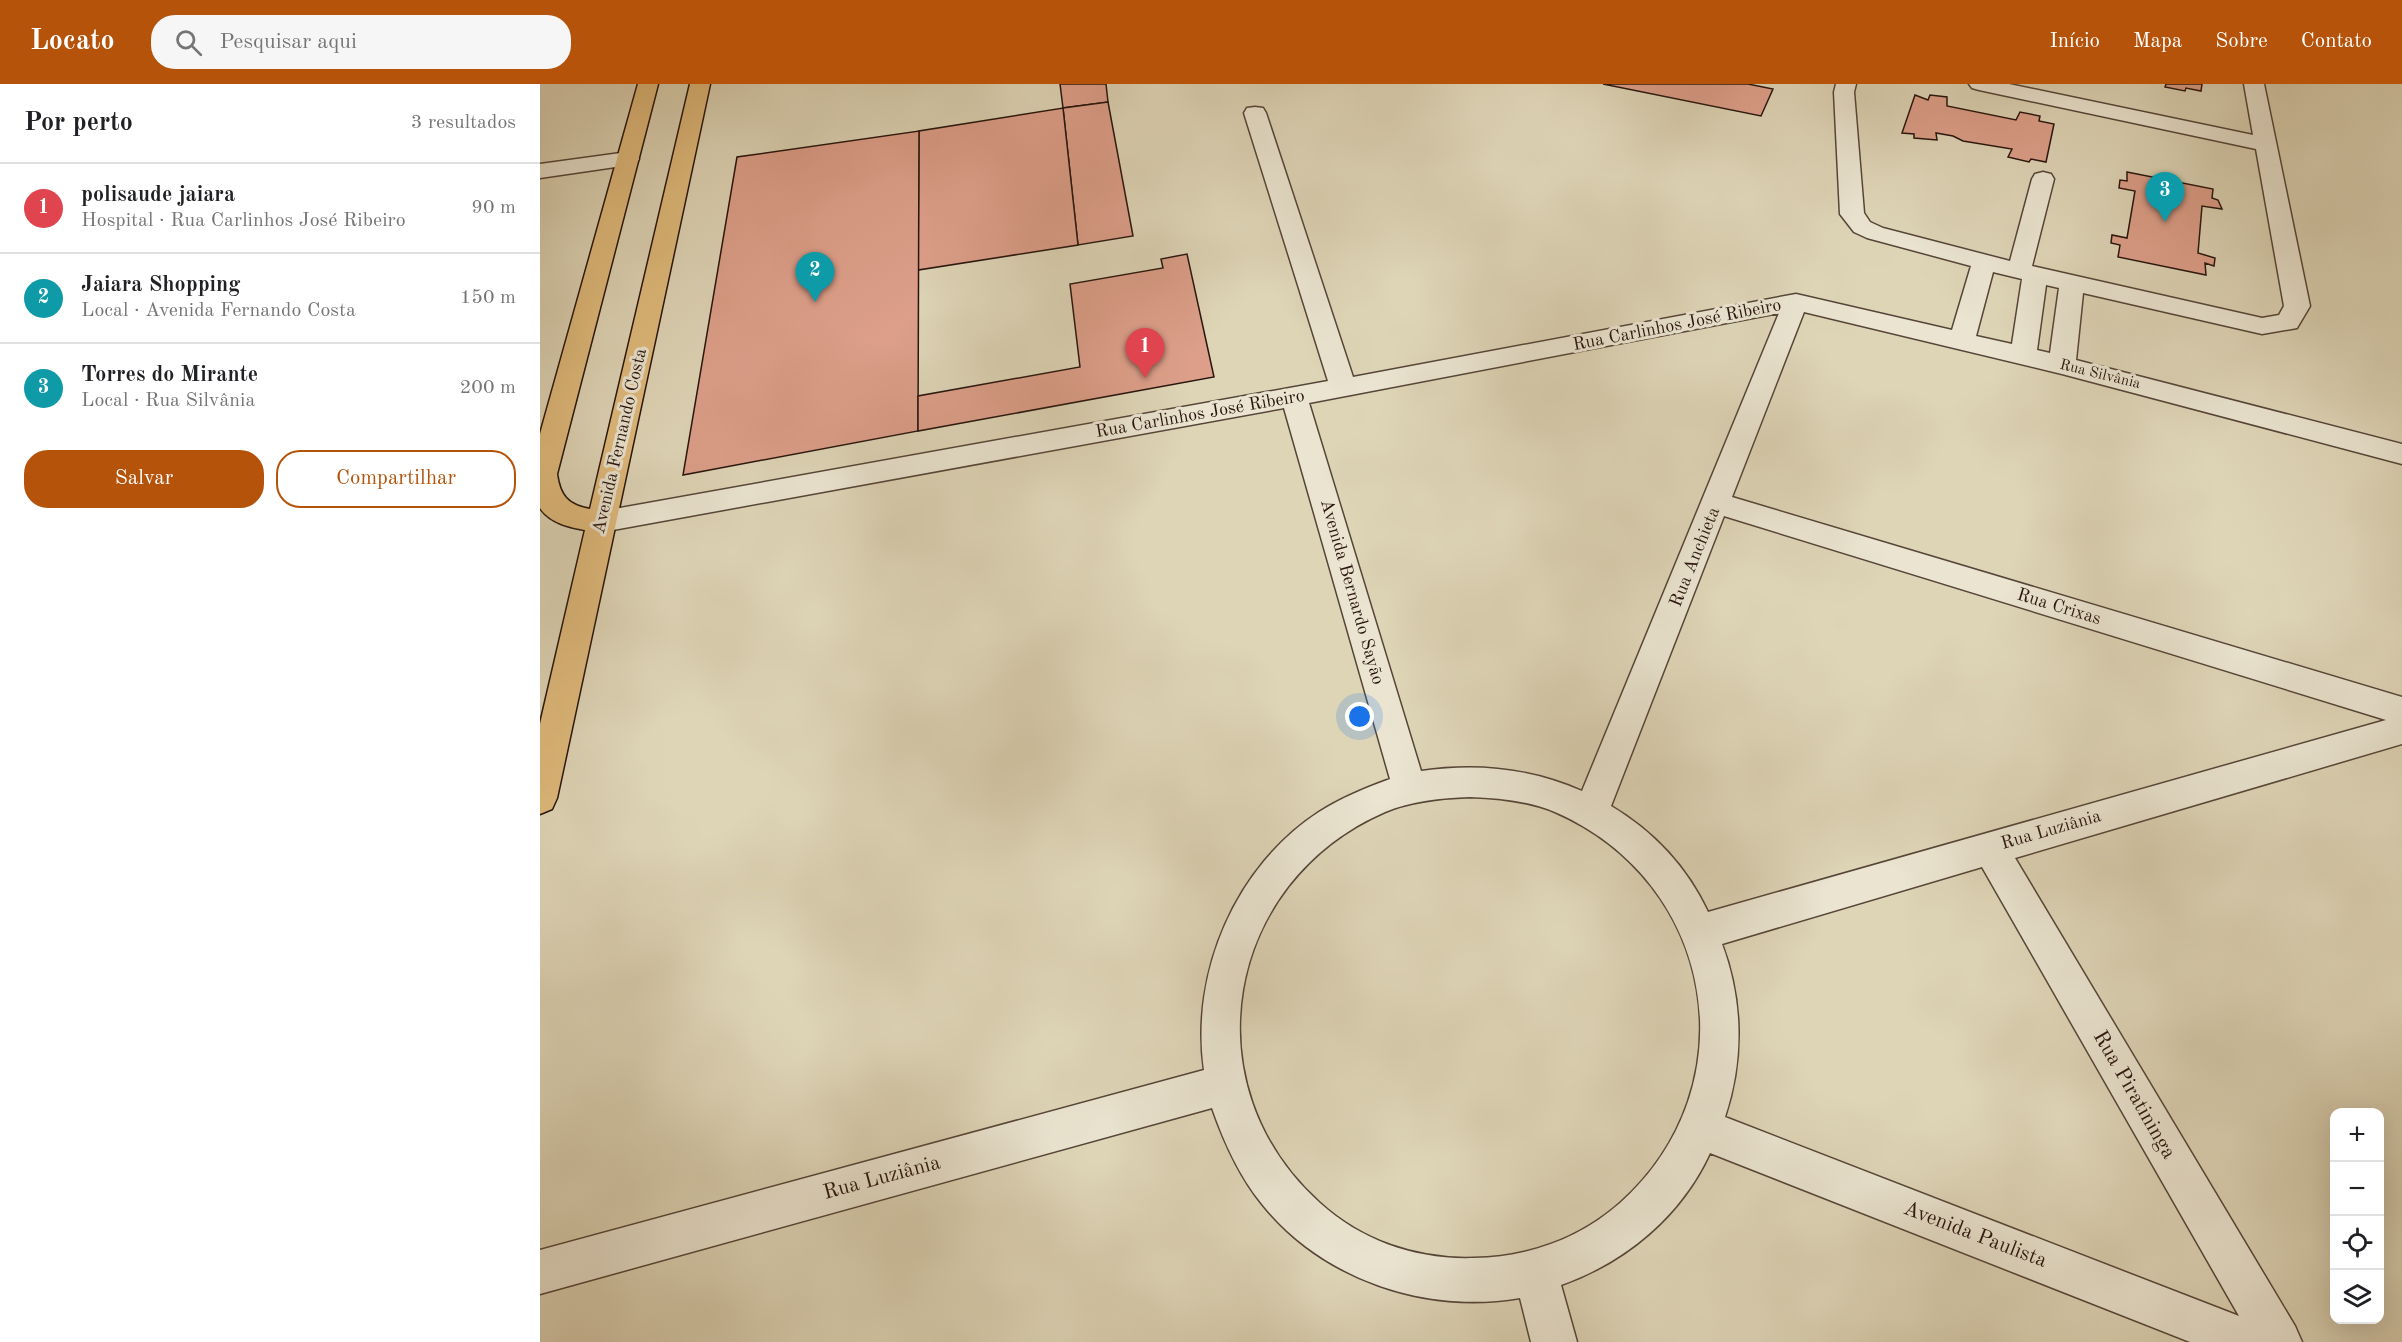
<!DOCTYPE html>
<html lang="pt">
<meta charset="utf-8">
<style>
:root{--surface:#fff;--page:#f6f6f6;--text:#202124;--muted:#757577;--line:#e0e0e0;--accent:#b45309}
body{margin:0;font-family:"Old Standard TT",serif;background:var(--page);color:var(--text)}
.controls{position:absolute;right:18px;bottom:18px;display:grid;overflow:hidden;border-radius:12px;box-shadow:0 6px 24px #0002}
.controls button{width:54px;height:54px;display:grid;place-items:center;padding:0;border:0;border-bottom:2px solid var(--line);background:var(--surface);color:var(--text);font:30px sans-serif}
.you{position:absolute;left:820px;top:633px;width:21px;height:21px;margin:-15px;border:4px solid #fff;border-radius:50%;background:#1a73e8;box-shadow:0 0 0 9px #1a73e833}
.badge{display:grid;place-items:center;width:39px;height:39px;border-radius:50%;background:var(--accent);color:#fff;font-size:20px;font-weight:700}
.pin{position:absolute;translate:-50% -50px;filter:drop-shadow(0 2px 3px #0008)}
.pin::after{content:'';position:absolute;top:32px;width:21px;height:18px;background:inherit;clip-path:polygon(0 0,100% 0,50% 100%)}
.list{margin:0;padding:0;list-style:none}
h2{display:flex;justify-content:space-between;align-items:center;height:78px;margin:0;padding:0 24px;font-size:26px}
h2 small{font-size:20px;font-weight:400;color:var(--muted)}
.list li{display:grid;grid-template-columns:39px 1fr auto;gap:18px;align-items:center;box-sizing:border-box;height:90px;padding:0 24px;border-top:2px solid var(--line)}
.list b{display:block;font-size:22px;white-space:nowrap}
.list p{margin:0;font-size:20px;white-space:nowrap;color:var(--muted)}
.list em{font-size:20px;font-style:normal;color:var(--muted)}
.actions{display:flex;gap:12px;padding:18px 24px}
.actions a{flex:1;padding:14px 0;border:2px solid var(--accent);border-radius:24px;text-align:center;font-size:21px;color:var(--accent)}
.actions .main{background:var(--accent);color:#fff}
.icon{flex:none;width:33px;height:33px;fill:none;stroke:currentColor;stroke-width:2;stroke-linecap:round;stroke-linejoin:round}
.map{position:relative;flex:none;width:1862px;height:1258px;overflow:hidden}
header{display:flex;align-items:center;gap:36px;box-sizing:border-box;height:84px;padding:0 30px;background:var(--accent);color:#fff}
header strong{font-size:28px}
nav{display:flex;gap:33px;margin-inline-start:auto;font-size:21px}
.search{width:420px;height:54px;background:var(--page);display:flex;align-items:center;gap:15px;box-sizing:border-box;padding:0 21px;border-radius:24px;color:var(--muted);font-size:22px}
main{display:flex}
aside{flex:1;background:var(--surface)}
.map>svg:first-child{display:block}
</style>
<header>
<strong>Locato</strong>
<div class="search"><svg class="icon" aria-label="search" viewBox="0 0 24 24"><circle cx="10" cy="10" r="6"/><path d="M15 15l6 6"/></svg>Pesquisar aqui</div>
<nav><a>Início</a><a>Mapa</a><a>Sobre</a><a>Contato</a></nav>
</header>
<main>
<aside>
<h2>Por perto<small>3 resultados</small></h2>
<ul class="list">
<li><span class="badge" style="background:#e0444e">1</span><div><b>polisaude jaiara</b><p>Hospital · Rua Carlinhos José Ribeiro</p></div><em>90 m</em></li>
<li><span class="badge" style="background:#0f9aa8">2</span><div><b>Jaiara Shopping</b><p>Local · Avenida Fernando Costa</p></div><em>150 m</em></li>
<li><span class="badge" style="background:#0f9aa8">3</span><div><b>Torres do Mirante</b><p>Local · Rua Silvânia</p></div><em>200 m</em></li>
</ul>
<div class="actions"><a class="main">Salvar</a><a>Compartilhar</a></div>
</aside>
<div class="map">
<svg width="1862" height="1258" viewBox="0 0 1862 1258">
<rect width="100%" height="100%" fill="#ded5b7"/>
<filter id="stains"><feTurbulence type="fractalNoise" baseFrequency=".00333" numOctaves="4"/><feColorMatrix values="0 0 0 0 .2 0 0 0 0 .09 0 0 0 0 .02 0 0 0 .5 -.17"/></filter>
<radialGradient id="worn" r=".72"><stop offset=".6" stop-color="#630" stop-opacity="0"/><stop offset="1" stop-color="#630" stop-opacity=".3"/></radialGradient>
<g fill="#dd9f8a" stroke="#28150e" stroke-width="1.5">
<path d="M520 0H566L568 18 523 24Z"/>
<path d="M1063 0H1208L1233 5 1221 32Z"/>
<path d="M1626 0H1662L1661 7 1646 4 1645 7 1625 3Z"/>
<path d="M1375 11 1388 16 1390 11 1407 13V22L1476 36 1480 28 1500 32 1499 37 1514 40 1506 78 1491 75 1489 78 1468 73 1472 65 1423 57 1413 52 1396 49 1397 56 1374 54V50L1362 49Z"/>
<path d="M568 18 593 152 538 161 523 24Z"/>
<path d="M523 24 538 161 378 186 379 47Z"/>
<path d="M379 47 378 347 143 391 197 73Z"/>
<path d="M1587 88 1673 105 1672 114 1678 116 1682 125 1662 122 1658 169 1675 174 1674 182 1665 179 1666 191 1578 173 1580 161 1571 159 1572 151 1587 154 1595 107 1579 104 1580 96 1587 97Z"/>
<path d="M647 170 674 293 378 347V312L540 283 530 200 623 184 621 175Z"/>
</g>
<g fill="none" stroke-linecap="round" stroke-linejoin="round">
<g stroke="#564538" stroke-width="3">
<g id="minor">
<path d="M1296 0H1316L1314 8 1324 129 1330 138 1343 144 1470 177 1492 95 1495 90 1503 88 1511 90 1514 95 1492 182 1722 234 1739 231 1744 222 1716 65 1439 6 1432 4 1429 0H1469L1713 51 1704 0H1724L1770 222 1757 244 1722 250 1543 209 1536 276 1862 360V380L1522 290 1264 228 1192 413 1862 613V660L1475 774 1755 1242 1762 1258H1650L1170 1069C1141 1132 1086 1178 1021 1201L1037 1258H991L980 1214C886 1230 783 1196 722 1120 699 1092 684 1058 672 1024L0 1210V1166L664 986C650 888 696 782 779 728 801 714 825 704 850 695L744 324 62 448 52 445 47 437 52 429 788 297 704 29 707 24 715 23 723 24 726 29 813 293 1256 210 1412 246 1431 182 1327 154 1314 148 1300 130 1294 8ZM1453 188 1482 195 1472 260 1436 252ZM1506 201 1519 204 1510 269 1497 266ZM1239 229 1042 707C990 684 937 679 881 687L769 319ZM1184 432 1846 636 1168 828C1147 783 1113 747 1071 722ZM930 713C959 714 989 717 1015 728 1176 798 1211 1002 1080 1119 1039 1155 988 1173 934 1174 877 1176 822 1157 780 1119 649 1002 684 798 845 728 871 717 901 714 930 713ZM1442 783 1699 1232 1185 1033C1204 976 1203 916 1182 860Z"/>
<path d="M88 68 96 70 99 75 96 80 0 94V80Z"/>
</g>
</g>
<g stroke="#28150e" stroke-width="3">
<path id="major" d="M98 0H118L17 390C20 412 28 421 50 425L150 0H170L17 714 12 725 0 730V640L45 446C29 443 10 439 0 424V350Z"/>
</g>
<use href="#minor" fill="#eae4d0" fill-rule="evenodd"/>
<use href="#major" fill="#dfba7c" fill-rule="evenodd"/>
</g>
<g text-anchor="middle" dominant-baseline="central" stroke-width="6" stroke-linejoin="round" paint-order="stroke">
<g font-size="15" fill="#28150e" stroke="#eae4d0">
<text transform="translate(1560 291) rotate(14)">Rua Silvânia</text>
</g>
<g font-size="18" fill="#28150e" stroke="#eae4d0">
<text transform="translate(1137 241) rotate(-11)">Rua Carlinhos José Ribeiro</text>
<text transform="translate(660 330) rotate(-10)">Rua Carlinhos José Ribeiro</text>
<text transform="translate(80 357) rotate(-77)">Avenida Fernando Costa</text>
<text transform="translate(1155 473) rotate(-68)">Rua Anchieta</text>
<text transform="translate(812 508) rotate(74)">Avenida Bernardo Sayão</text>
<text transform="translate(1519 523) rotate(17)">Rua Crixas</text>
<text transform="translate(1511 746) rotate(-16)">Rua Luziânia</text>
</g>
<g font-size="21" fill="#28150e" stroke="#eae4d0">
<text transform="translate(1594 1011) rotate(60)">Rua Piratininga</text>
<text transform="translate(342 1094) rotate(-15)">Rua Luziânia</text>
<text transform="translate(1435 1151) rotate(21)">Avenida Paulista</text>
</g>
</g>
<rect width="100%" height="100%" filter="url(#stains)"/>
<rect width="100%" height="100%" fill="url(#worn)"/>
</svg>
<div class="controls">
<button>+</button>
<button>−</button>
<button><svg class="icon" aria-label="locate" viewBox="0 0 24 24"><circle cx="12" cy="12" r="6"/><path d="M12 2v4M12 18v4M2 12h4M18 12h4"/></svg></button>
<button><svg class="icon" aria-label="layers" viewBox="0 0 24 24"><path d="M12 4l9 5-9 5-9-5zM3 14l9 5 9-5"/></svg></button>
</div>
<div class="you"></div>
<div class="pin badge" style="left:605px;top:294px;background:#e0444e">1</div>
<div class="pin badge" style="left:275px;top:218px;background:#0f9aa8">2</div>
<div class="pin badge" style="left:1625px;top:138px;background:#0f9aa8">3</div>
</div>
</main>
